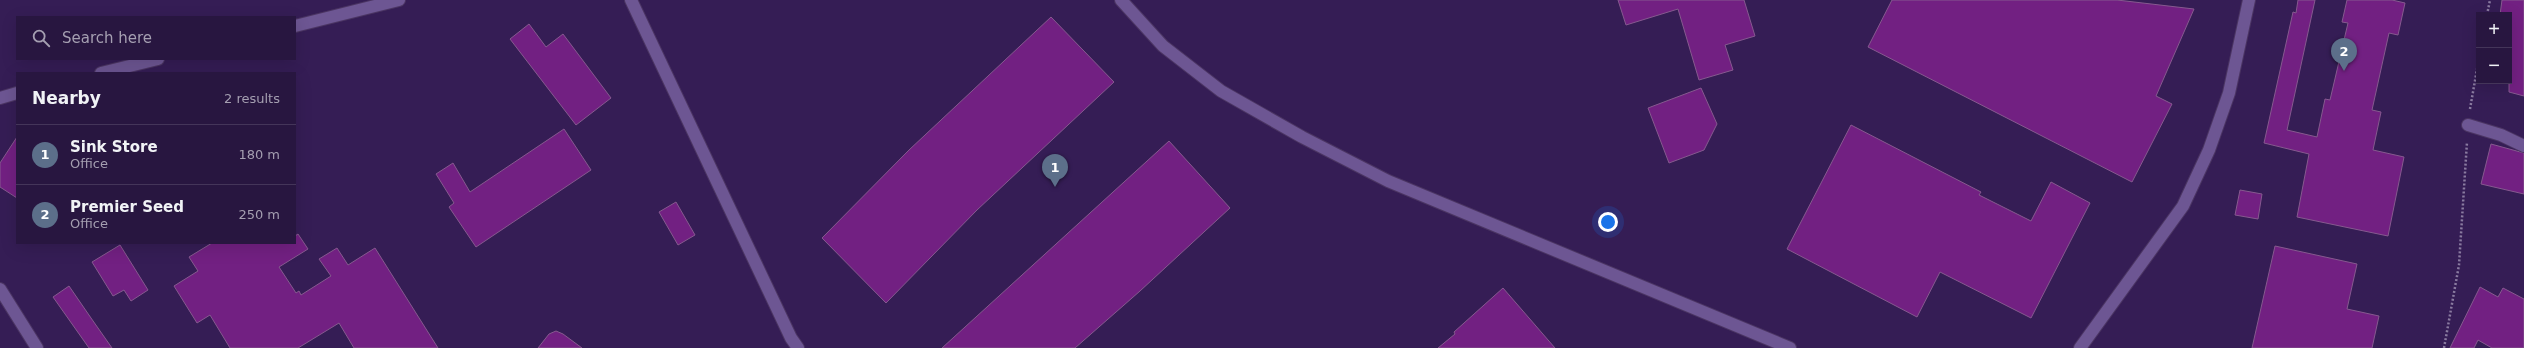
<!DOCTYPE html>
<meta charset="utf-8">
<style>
:root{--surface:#281640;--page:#301f47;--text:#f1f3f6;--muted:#a59fb1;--line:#443559;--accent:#ea580c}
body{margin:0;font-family:"DejaVu Sans",sans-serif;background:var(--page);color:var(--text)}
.controls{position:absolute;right:12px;top:12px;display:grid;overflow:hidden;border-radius:0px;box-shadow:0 4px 16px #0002}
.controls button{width:36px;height:36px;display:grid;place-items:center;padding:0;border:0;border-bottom:1px solid var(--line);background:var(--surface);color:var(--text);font:20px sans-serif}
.you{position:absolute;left:1608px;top:222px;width:14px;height:14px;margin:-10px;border:3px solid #fff;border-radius:50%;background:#1a73e8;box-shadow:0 0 0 6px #1a73e833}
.badge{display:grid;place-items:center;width:26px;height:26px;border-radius:50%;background:var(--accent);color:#fff;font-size:13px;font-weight:700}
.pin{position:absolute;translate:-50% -33px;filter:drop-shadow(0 1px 2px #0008)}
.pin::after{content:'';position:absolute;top:21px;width:14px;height:12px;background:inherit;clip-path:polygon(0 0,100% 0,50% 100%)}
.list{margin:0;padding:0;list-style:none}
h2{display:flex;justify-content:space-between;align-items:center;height:52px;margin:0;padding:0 16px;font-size:17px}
h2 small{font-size:13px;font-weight:400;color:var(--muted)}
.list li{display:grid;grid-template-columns:26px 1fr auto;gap:12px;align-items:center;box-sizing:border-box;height:60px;padding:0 16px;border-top:1px solid var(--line)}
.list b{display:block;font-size:15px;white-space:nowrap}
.list p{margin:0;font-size:13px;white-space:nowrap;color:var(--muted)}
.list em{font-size:13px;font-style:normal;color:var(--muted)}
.icon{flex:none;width:22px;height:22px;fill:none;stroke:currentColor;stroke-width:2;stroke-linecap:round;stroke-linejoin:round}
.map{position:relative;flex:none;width:2524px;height:348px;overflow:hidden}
.search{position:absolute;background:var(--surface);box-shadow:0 4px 16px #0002;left:16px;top:16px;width:280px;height:44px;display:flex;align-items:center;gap:10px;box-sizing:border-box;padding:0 14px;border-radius:0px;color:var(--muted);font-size:15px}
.panel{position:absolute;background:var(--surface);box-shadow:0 4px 16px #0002;left:16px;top:72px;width:280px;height:172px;border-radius:0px}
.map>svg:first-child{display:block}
</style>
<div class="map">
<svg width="2524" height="348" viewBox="0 0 2524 348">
<rect width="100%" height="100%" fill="#351d55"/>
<g fill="#722082" stroke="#86598f">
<path d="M1618 0H1744L1755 36 1725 45 1733 70 1699 80 1678 9 1626 25Z"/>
<path d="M1892 0H2117L2194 9 2156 96 2172 104 2132 182 1868 47Z"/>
<path d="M2298 0H2315L2287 130 2317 137 2325 99 2330 100 2348 23 2342 22 2347 0H2392L2405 3 2398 35 2389 33 2372 110 2381 112 2373 150 2404 157 2388 236 2297 217 2309 154 2264 143 2293 12 2296 13Z"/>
<path d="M2502 0H2524V96L2509 92V15H2500Z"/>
<path d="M1051 17 1114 82 977 210 886 303 822 238 909 150Z"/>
<path d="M529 24 546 47 563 34 611 98 576 125 510 39Z"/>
<path d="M1701 88 1717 124 1704 150 1669 163 1648 108Z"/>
<path d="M1851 125 1981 192 1979 195 2031 221 2051 182 2090 203 2031 318 1940 272 1917 317 1787 249Z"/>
<path d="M564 129 591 170 476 247 449 207 454 203 436 174 453 163 470 192Z"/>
<path d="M17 137V198L0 187V163Z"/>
<path d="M1169 141 1230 208 1140 291 1075 348H942Z"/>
<path d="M2491 144 2524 153V194L2481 184Z"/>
<path d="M2240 190 2262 194 2258 219 2235 215Z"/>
<path d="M676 202 695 235 678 245 659 212Z"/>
<path d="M298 234 308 249 279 267 296 293 299 291 301 295 331 276 319 259 337 248 348 265 375 248 438 348H354L339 323 298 348H230L210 315 197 323 174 286 198 271 189 257 212 243H295V236Z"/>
<path d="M120 245 148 290 131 301 124 290 113 296 92 262Z"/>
<path d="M2275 246 2357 264 2347 309 2379 316 2372 348H2252Z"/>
<path d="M69 286 91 318 112 348H89L53 297Z"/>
<path d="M2480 287 2498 297 2503 288 2524 299V348H2492L2478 340 2474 348H2450Z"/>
<path d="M1503 288 1555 348H1438L1455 334 1454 332Z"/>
<path d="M556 331 563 334 582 348H538L549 334Z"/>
</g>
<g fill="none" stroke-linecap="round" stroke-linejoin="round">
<g stroke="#4b3563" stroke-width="14">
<g id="street">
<path d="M631 0 791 338 798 348"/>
<path d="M1121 0 1163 46 1221 91 1302 137 1388 181 1790 348"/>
<path d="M295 26 399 0"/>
<path d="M101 73 158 59"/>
<path d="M0 98 17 93"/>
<path d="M2468 125 2501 135 2524 146"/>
<path d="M2080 348 2183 206 2209 150 2229 93 2249 0"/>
</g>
</g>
<g stroke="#4b3563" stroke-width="14">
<path id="secondary" d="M0 289 37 348"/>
</g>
<g stroke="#8a7ba0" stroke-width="2.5" stroke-dasharray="2 2" stroke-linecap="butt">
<path d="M2487 15 2490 0"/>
<path d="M2470 109 2479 58"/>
<path d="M2444 348 2459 265 2467 142"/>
</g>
<use href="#street" stroke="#6d5693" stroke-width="12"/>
<use href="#secondary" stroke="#6d5693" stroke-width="12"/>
</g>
</svg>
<div class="controls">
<button>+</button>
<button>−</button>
</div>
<div class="you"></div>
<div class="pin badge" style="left:1055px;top:187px;background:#5c6f8a">1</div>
<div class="pin badge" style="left:2344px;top:71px;background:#5c6f8a">2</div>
<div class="search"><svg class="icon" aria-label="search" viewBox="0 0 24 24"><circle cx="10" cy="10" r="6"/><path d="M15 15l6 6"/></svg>Search here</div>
<section class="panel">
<h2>Nearby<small>2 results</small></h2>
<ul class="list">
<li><span class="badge" style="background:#5c6f8a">1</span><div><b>Sink Store</b><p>Office</p></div><em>180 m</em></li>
<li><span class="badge" style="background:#5c6f8a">2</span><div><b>Premier Seed</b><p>Office</p></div><em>250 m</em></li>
</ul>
</section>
</div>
